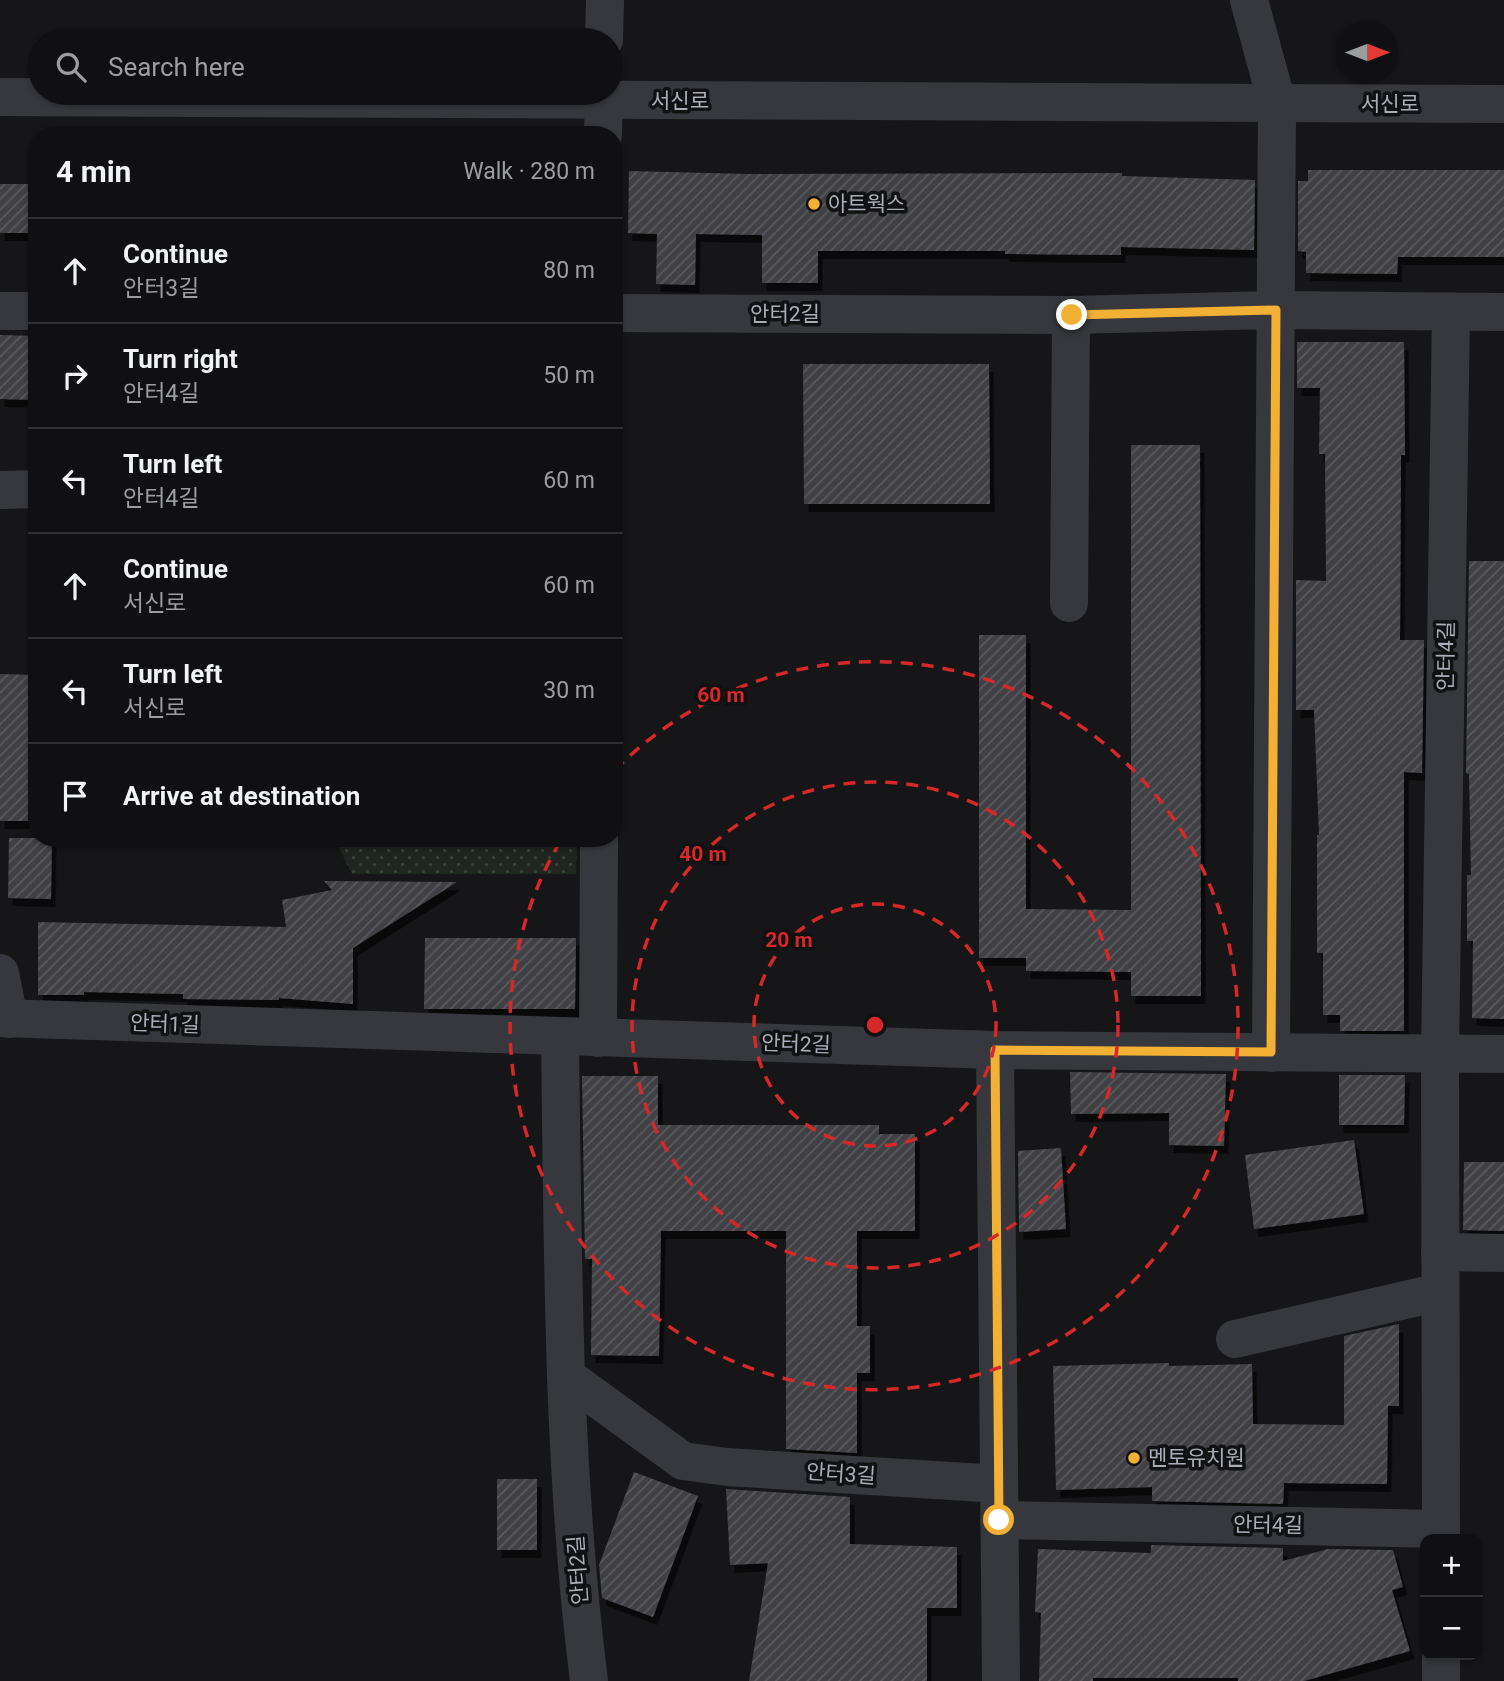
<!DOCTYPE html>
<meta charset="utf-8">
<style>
:root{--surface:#101012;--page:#1e1e20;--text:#f1f3f6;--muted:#9c9d9f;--line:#303032}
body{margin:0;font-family:Roboto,"Noto Sans KR",sans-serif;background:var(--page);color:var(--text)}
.controls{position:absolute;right:21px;bottom:21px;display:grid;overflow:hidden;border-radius:14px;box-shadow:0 2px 5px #0004}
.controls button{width:63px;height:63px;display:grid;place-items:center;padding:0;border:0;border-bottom:2px solid var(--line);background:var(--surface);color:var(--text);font:35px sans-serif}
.compass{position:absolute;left:1336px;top:21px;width:63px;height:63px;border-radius:50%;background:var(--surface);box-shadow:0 2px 5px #0004;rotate:90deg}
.stop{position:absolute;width:21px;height:21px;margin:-16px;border:5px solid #f2b134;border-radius:50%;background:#fff}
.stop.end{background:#f2b134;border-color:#fff;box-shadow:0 2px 7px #0008}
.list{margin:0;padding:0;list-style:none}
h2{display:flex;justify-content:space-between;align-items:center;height:91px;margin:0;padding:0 28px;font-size:30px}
h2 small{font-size:23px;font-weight:400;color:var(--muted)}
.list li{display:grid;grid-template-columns:46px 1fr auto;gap:21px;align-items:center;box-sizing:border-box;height:105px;padding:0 28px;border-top:2px solid var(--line)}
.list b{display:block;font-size:26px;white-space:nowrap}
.list p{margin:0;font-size:23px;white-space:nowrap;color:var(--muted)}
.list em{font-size:23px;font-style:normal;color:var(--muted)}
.icon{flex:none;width:38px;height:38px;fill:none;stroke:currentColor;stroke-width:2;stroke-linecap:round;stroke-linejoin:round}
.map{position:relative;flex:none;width:1504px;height:1681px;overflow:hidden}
.search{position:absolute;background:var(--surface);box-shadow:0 2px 5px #0004;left:28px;top:28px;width:595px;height:77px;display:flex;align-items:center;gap:18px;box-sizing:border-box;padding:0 24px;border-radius:38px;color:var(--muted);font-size:26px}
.panel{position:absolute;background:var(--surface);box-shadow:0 2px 5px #0004;left:28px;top:126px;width:595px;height:721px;border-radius:28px}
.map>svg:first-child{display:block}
</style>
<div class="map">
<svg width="1504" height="1681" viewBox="0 0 1504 1681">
<defs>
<pattern id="grass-dots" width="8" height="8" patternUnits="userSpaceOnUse" patternTransform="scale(1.75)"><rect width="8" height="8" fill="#1e261f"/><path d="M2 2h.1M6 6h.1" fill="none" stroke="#3c433d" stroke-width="1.8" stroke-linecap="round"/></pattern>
<pattern id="building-hatch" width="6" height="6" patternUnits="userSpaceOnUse" patternTransform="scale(1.75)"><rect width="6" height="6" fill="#404145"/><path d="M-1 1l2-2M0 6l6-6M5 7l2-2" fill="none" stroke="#595a5e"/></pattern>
<filter id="shadow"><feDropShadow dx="4.5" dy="8" stdDeviation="0" flood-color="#0009"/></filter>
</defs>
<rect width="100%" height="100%" fill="#161618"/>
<path fill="url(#grass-dots)" d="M334 838H577L576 874H352Z"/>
<g fill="url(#building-hatch)" filter="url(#shadow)">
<path d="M1308 170H1504V257H1398L1397 274 1306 273V252L1298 251V181H1308Z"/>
<path d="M629 171 750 174 1122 173V176L1255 180 1254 250 1121 247V255L1005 254V251H818V283H762V235L696 234 695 285 656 284 657 234 628 233Z"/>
<rect x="0" y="184" width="37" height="49"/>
<path d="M0 335 37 336V400L0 399Z"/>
<path d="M1297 342H1404L1405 455H1401L1400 640H1424L1422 773 1404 772V1031H1340V1015H1323V953H1317V835H1319L1314 710H1296V580L1326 581 1325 454H1319L1320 388H1297Z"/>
<path d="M803 364H989L990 504H804Z"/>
<path d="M1131 445H1200L1201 996H1131V972L1026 971V958H979V635H1026V909L1131 910Z"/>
<path d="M1469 561H1504V1019L1472 1018 1473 941H1467V875H1471L1469 774 1466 773Z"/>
<path d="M0 674 37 675V821H0Z"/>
<path d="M9 838H52L51 899 8 898Z"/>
<path d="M324 881 457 882 353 948V1004L279 998V1000L183 999V994L84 992V995H38V922L286 927 282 900 332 890Z"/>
<path d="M425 938H576L575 1009H424Z"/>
<path d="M1070 1072 1226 1074 1224 1146 1169 1145V1113L1071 1114Z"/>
<path d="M1339 1075H1405L1404 1125H1339Z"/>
<path d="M582 1076H658V1125H879V1134H915V1231H857V1326H870V1373H857V1453L786 1449V1231H661L659 1356 591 1355 592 1259H585Z"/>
<path d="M1354 1140 1364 1214 1254 1229 1245 1155Z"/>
<path d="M1061 1148 1066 1229 1019 1232 1018 1151Z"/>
<path d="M1464 1162H1504V1231L1463 1230Z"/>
<path d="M1399 1324V1406H1388L1387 1484 1284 1483 1283 1504 1152 1501V1487L1056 1490 1053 1366 1169 1363V1366L1252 1364 1253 1424 1344 1425V1336Z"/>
<path d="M634 1472 698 1496 653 1617 602 1598 599 1565Z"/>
<rect x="497" y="1479" width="40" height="71"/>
<path d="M726 1489 850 1497V1544L957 1547V1608H927V1681H749L768 1563 730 1565Z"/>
<path d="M1151 1545 1283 1548V1561L1328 1549 1393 1550 1403 1587 1392 1590 1410 1651 1304 1681H1238V1678H1093V1681H1039L1041 1613 1035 1612 1038 1549 1151 1553Z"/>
</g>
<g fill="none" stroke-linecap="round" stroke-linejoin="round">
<g stroke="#37383d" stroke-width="38">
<path d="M1249 0 1277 103 1271 1053"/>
<path d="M604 40 605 0"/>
<path d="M0 97 1504 104"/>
<path d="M603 135 604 93"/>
<path d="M0 311H37"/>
<path d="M614 313 1071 315 1276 310 1504 312"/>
<path d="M0 490 37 489"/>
<path d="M1069 603 1071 315"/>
<path d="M0 973 9 1019"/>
<path d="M0 1018 995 1050 1504 1054"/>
<path d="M560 1038C563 1252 562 1468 589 1681"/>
<path d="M598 1038 599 838"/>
<path d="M995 1050 1001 1681"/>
<path d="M1440 1252 1504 1253"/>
<path d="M1235 1339 1440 1292"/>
<path d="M566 1376 683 1461 727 1467 999 1484"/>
<path d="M999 1520 1441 1529"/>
<path d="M1441 1539 1440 1054 1451 312"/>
<path d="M1441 1655V1681"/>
</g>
</g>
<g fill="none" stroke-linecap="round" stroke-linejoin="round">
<path stroke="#f2b134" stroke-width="9" d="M999 1520 995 1050 1271 1052 1276 310 1072 315"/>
</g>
<g fill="none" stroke="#d62828" stroke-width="3.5" stroke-dasharray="12 9">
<circle cx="875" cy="1025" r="121"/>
<circle cx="875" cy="1025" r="243"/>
<path d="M615 770A364 364 0 1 1 561 840"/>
</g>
<g fill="#f2b134" stroke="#111113" stroke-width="2.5">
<circle cx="814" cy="204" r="7"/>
<circle cx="1134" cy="1458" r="7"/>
</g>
<g text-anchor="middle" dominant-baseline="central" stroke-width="7" stroke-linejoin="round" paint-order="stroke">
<g font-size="21" fill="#a8adb8" stroke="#111113">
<text x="680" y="101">서신로</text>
<text x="1390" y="104">서신로</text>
<text x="785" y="314">안터2길</text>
<text transform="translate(1446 656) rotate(-89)">안터4길</text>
<text transform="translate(165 1024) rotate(2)">안터1길</text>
<text transform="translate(796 1044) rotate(2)">안터2길</text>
<text transform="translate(841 1474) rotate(4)">안터3길</text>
<text transform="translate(1268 1525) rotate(1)">안터4길</text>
<text transform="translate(578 1570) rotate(-94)">안터2길</text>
</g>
<g font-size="21" fill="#a8adb8" stroke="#111113" text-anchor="start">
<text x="828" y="204">아트웍스</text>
<text x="1148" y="1458">멘토유치원</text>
</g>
</g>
<circle cx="875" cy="1025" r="10" fill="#d62828" stroke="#111113" stroke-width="3.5"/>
<g font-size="21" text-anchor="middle" font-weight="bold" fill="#d62828" stroke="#111113" stroke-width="7" stroke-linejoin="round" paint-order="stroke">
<text x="721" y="702">60 m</text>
<text x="703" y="861">40 m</text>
<text x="789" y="947">20 m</text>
</g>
</svg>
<div class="controls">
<button>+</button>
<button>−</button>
</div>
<svg class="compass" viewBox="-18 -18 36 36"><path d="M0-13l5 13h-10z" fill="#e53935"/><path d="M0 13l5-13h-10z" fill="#9c9d9f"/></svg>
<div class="stop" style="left:999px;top:1520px"></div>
<div class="stop end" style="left:1072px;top:315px"></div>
<div class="search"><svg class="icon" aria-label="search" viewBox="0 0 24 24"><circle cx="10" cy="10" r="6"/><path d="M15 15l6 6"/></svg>Search here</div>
<section class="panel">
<h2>4 min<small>Walk · 280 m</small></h2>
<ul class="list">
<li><svg class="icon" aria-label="ahead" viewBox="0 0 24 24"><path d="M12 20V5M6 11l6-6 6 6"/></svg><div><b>Continue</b><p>안터3길</p></div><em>80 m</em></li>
<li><svg class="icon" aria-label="right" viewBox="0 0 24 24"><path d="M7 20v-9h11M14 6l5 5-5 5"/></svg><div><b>Turn right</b><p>안터4길</p></div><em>50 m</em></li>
<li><svg class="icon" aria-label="left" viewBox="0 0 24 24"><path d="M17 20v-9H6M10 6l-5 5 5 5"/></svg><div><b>Turn left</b><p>안터4길</p></div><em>60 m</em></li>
<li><svg class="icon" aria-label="ahead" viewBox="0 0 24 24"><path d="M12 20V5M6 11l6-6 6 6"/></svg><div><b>Continue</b><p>서신로</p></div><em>60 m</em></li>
<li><svg class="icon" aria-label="left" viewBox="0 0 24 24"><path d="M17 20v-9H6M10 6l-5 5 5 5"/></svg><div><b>Turn left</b><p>서신로</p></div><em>30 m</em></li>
<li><svg class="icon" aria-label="arrive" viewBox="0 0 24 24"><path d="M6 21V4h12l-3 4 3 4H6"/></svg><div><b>Arrive at destination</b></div></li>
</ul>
</section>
</div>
